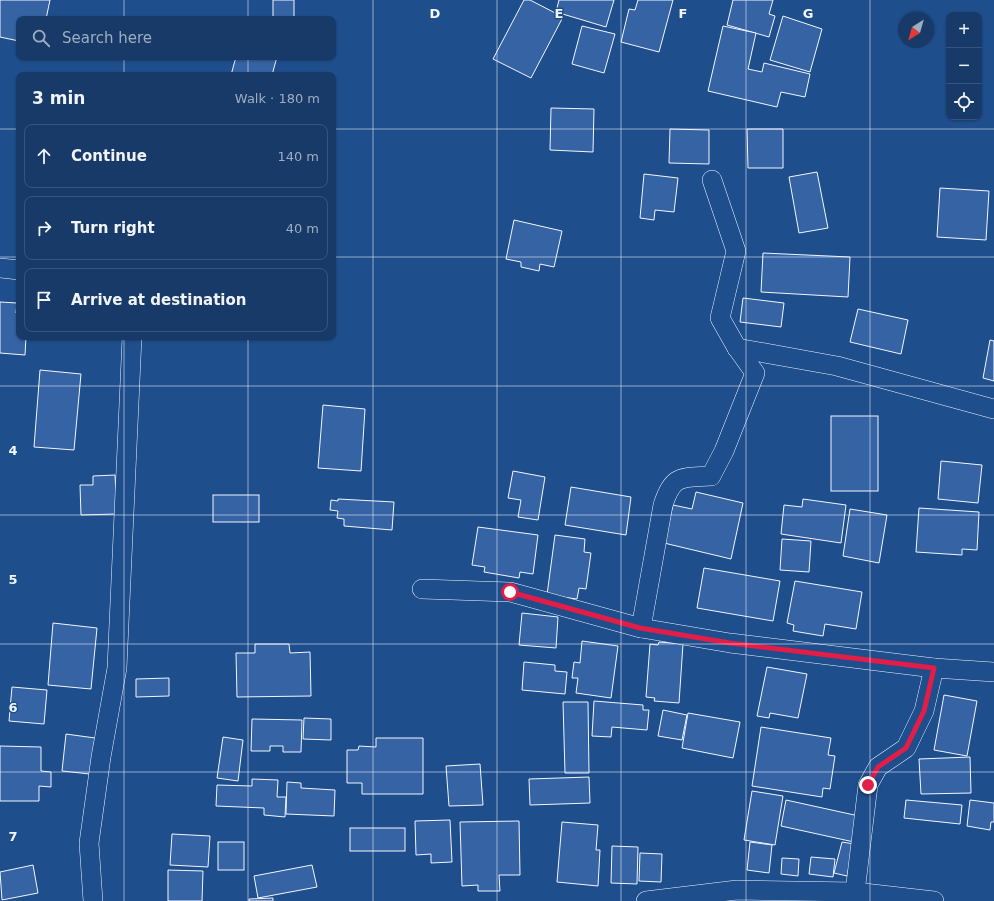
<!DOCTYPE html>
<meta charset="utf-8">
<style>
:root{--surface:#173a69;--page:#244571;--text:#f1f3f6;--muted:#9eadc0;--line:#36547d}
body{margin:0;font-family:"DejaVu Sans",sans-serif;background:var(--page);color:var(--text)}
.controls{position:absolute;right:12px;top:12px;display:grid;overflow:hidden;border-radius:8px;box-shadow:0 1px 3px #0004}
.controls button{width:36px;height:36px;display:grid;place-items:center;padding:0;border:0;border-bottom:1px solid var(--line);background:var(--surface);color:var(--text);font:20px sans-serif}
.compass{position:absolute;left:898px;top:12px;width:36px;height:36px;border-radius:50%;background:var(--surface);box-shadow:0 1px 3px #0004;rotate:217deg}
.stop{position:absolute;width:12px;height:12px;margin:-9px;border:3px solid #e11d48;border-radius:50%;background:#fff}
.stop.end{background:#e11d48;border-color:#fff;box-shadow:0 1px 4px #0008}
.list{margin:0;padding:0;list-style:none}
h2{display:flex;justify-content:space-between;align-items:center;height:52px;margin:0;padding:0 16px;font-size:17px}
h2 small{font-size:13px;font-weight:400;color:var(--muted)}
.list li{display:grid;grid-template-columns:26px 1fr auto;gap:12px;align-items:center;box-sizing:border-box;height:64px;margin:0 8px 8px;padding:0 8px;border:1px solid var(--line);border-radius:8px}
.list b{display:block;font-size:15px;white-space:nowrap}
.list em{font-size:13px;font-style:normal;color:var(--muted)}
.icon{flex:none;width:22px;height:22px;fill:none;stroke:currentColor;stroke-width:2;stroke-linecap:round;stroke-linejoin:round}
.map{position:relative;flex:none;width:994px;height:901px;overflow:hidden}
.search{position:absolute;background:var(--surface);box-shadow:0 1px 3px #0004;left:16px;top:16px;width:320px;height:44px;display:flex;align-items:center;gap:10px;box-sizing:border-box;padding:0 14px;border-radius:8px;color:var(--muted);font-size:15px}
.panel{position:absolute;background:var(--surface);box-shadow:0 1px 3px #0004;left:16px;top:72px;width:320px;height:268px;border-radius:8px}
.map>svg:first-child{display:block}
</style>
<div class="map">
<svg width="994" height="901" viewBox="0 0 994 901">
<rect width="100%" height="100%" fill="#1f4e8c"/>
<g fill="#3563a3" stroke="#f2f6ff">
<path d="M0 0H50L46 19H19V41L0 37Z"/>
<rect x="273" y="0" width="21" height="19"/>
<path d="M524 0H530L563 17 531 78 493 59Z"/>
<path d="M559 0H614L606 27 556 12Z"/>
<path d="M638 0H673L659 52 621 42 629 9 635 10Z"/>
<path d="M733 0H773L769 14 775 16 769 37 727 25Z"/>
<path d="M783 16 822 29 810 72 770 60Z"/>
<path d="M582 26 615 34 604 73 572 64Z"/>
<path d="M723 26 756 33 748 69 762 72 764 63 810 74 805 97 781 92 777 107 708 91Z"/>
<path d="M236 57 240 58 277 57 272 75H231Z"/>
<path d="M551 108 594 109 593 152 550 150Z"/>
<path d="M670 129 709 130V164L669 163Z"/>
<path d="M747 129H783V168H748Z"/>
<path d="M817 172 828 228 799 233 789 177Z"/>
<path d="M644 174 678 178 674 212 655 210 654 220 640 218Z"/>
<path d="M940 188 989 191 986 240 937 237Z"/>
<path d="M514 220 562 231 554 267 540 264 539 271 521 267V262L506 259Z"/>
<path d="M763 253 850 257 848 297 761 292Z"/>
<path d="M743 298 784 303 781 327 740 322Z"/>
<path d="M0 302 17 303 16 313H19V337H26L25 355 0 353Z"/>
<path d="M858 309 908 320 901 354 850 342Z"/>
<path d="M990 340 994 341V381L983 378Z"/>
<path d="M40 370 81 374 74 450 34 447Z"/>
<path d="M323 405 365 409 361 471 318 468Z"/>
<rect x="831" y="416" width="47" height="75"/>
<path d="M941 461 982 465 978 503 938 499Z"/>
<path d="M513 471 545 477 538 520 518 517 521 500 508 498Z"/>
<path d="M115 475 117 514 81 515 80 485H93V476Z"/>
<path d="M571 487 631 497 626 535 565 525Z"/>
<path d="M696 492 743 503 731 559 664 543 673 505 692 509Z"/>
<rect x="213" y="495" width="46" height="27"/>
<path d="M338 499 394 502 392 530 344 526V519L337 518 338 511 330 510 331 500 338 501Z"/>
<path d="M803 499 846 505 841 543 781 534 784 505 802 507Z"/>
<path d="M919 508 979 512 977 550 962 549V555L916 552Z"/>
<path d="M850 509 887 515 879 563 843 556Z"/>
<path d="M478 527 538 535 533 574 520 572 519 578 484 572 485 567 472 565Z"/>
<path d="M555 535 585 539 584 552 591 553 586 589 579 588 577 599 547 595Z"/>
<path d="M782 539 811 541 809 572 780 570Z"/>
<path d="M704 568 780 581 773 621 697 608Z"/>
<path d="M795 581 862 592 856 629 825 624 823 636 793 631 794 625 787 623Z"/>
<path d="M522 613 558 617 556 648 519 645Z"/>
<path d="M53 623 97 628 91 689 48 685Z"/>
<path d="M582 641 618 646 611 698 576 693 578 678H572L574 662 580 663Z"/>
<path d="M659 642 683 644 679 703 654 701 655 698 646 697 650 644 658 645Z"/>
<path d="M255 644H289L290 653 310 652 311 696 237 697 236 653H255Z"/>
<path d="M524 662 555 665V671L567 672 565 694 522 690Z"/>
<path d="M767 667 807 674 798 718 770 713 769 718 757 716Z"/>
<path d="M169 678V696L136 697V679Z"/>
<path d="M12 687 47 690 44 724 9 721Z"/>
<path d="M944 695 977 701 967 756 934 750Z"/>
<path d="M594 701 643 705V710H649L647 730 612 727 611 737 592 736Z"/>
<path d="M563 702H588L589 773H565Z"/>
<path d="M663 710 687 715 682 740 658 736Z"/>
<path d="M688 713 740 722 733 758 682 748Z"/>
<path d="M304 718 331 719V740L303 739Z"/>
<path d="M252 719 302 720 301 752H283V746H270V751H251Z"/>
<path d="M761 727 831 738 828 755 835 756 830 789 823 788 822 797 752 786Z"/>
<path d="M66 734 95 738 90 774 62 771Z"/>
<path d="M223 737 243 740 238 781 217 778Z"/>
<path d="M376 738H423V794H362V783H347V750H358L359 746 376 747Z"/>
<path d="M0 746 41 747V771L51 772V787L39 786V801H0Z"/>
<path d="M970 757 971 793 921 794 919 759Z"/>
<path d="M480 764 483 805 449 806 446 766Z"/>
<path d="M589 777 590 803 530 805 529 779Z"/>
<path d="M252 779 278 780 277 797H286L285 817 264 815V808L216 806 217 785 252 786Z"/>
<path d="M287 782 301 783V788L335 790 334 816 286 814Z"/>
<path d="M752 791 783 796 775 845 744 840Z"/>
<path d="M786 800 859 816 854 842 781 826Z"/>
<path d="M906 800 962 805 960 824 904 818Z"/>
<path d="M970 800 994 803V822H991L990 830 967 826Z"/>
<path d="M450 820 452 862 431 863V854L416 855 415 821Z"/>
<path d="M519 821 520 875H499L500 891H478V885L462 886 460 822Z"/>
<path d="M562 822 598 825 596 850H600L598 886 557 882Z"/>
<rect x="350" y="828" width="55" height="23"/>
<path d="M172 834 210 836 208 867 170 865Z"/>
<rect x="218" y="842" width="26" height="28"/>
<path d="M750 842 772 845 769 873 747 870Z"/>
<path d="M842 842 854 844 847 876 834 873Z"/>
<path d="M612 846 638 847 637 884 611 883Z"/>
<path d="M640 853 662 854 661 882 639 881Z"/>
<path d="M811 857 835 859 833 877 809 874Z"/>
<path d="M782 858 799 859 798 876 781 874Z"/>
<path d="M33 865 38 893 2 900 0 872Z"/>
<path d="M312 865 317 887 258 898 254 876Z"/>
<path d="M168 870 203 871 202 901H168Z"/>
<path d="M273 898V901H249V899Z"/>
</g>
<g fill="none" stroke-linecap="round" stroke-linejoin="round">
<g stroke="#f2f6ff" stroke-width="20">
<g id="street">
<path d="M0 268 19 270"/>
<path d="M737 348 837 366 994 409"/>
<path d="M422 589 510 592 641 628 730 643 934 668 994 672"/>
<path d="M641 628 663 505C673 474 681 478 711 476L724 451 755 373 737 348 720 318 736 251 712 180"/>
<path d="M855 892 868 785 878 767 906 748 924 711 934 668"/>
<path d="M93 901 89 843 101 757 117 668 132 337"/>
<path d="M646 901 737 890 855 892 934 901"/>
</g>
</g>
<use href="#street" stroke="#1f4e8c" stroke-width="19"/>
</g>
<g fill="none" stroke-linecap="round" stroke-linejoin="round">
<path stroke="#e11d48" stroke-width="5" d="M510 592 640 628 730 643 934 668 924 711 906 748 878 767 868 785"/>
</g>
<path fill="none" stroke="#f2f6ff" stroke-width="1" stroke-opacity="0.55" d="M124 0V19M248 0V19M373 0V901M497 0V901M621 0V901M746 0V901M870 0V901M124 57V75M248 57V75M0 129H19M333 129H994M0 257H19M333 257H994M124 337V901M248 337V901M0 386H994M0 515H994M0 644H994M0 772H994"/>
<g font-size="13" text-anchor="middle" font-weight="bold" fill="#f2f6ff" stroke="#1f4e8c" stroke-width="3" stroke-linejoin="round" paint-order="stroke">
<text x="435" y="18">D</text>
<text x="559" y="18">E</text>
<text x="683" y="18">F</text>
<text x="808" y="18">G</text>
<text x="13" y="455">4</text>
<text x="13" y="584">5</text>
<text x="13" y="712">6</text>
<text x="13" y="841">7</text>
</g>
</svg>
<div class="controls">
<button>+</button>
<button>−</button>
<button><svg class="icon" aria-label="locate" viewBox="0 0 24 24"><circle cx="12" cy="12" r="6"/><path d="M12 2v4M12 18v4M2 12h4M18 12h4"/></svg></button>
</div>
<svg class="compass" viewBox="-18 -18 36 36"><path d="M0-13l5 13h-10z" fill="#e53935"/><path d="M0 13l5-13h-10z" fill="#9eadc0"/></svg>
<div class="stop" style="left:510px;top:592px"></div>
<div class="stop end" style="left:868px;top:785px"></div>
<div class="search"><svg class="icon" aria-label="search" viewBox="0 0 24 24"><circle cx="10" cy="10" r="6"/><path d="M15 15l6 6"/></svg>Search here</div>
<section class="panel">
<h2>3 min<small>Walk · 180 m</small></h2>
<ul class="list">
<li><svg class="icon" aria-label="ahead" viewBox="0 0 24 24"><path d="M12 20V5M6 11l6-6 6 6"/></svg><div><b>Continue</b></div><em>140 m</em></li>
<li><svg class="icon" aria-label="right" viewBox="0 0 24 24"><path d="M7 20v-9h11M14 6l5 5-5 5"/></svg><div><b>Turn right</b></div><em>40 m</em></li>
<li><svg class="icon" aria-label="arrive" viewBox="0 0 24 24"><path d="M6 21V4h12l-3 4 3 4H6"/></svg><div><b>Arrive at destination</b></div></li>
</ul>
</section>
</div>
